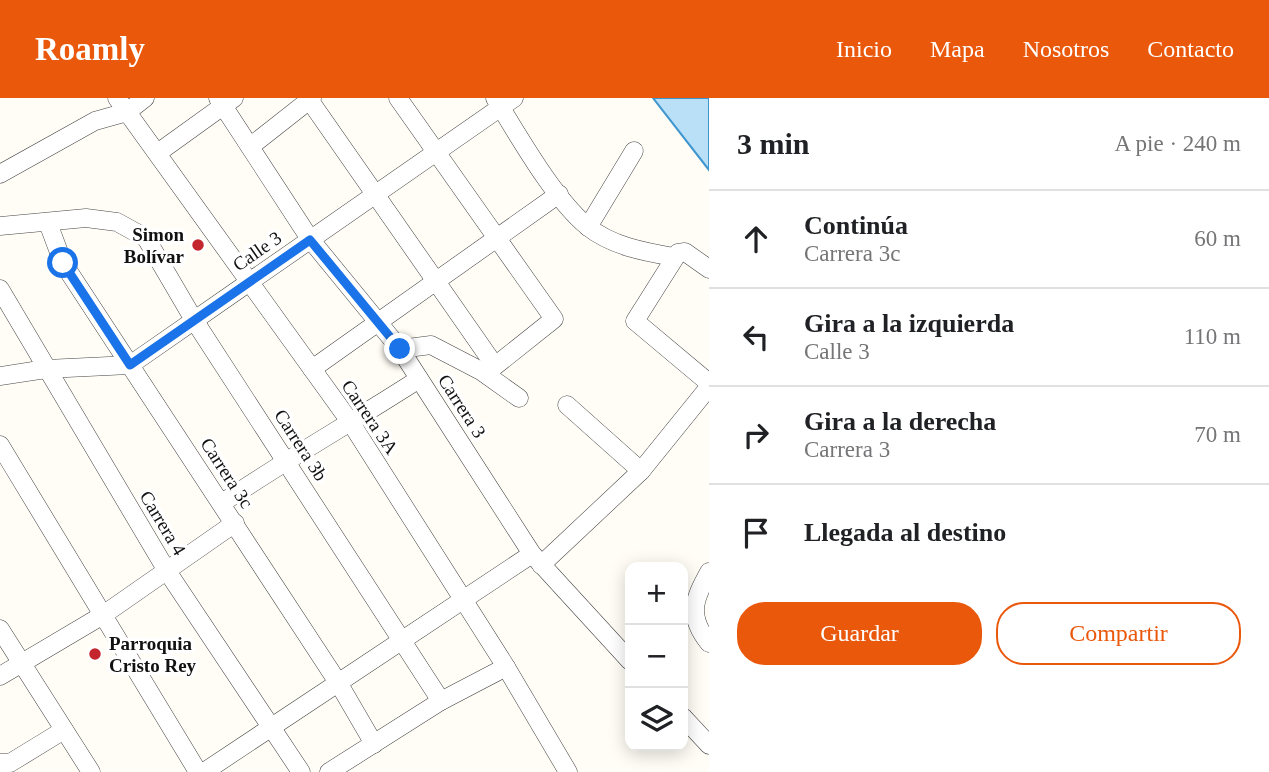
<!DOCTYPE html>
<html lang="es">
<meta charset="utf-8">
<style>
:root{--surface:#fff;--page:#f2f2f2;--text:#202124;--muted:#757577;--line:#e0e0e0;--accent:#ea580c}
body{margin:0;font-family:"Times New Roman",serif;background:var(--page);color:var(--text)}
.controls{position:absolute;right:21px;bottom:21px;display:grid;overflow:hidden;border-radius:14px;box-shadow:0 4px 18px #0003}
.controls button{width:63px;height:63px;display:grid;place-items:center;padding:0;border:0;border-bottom:2px solid var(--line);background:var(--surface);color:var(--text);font:35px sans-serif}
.stop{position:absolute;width:21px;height:21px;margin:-16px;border:5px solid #1a73e8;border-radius:50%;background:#fff}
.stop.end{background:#1a73e8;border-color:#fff;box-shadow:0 2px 7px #0008}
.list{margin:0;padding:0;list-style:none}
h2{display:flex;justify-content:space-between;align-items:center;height:91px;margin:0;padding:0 28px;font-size:30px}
h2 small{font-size:23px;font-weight:400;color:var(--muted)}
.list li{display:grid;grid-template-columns:46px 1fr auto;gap:21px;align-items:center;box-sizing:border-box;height:98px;padding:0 28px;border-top:2px solid var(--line)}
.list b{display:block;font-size:26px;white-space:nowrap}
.list p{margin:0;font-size:23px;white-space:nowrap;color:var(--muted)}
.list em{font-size:23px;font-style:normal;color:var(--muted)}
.actions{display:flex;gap:14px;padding:21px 28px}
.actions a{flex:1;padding:16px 0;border:2px solid var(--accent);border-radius:28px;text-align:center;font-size:24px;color:var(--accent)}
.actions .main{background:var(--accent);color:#fff}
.icon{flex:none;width:38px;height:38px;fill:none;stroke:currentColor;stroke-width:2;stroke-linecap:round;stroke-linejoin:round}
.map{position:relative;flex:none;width:709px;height:674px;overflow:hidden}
header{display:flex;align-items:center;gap:42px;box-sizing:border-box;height:98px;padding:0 35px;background:var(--accent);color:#fff}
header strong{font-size:33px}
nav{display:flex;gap:38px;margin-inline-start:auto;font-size:24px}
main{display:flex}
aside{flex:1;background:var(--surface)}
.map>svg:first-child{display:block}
</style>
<header>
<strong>Roamly</strong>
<nav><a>Inicio</a><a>Mapa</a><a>Nosotros</a><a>Contacto</a></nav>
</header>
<main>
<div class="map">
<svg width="709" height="674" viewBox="0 0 709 674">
<rect width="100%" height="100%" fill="#fffdf5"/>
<path fill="#b9e0f7" stroke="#3f96cf" stroke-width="2" d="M653 0H709V72Z"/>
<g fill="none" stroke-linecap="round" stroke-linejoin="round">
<g stroke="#444" stroke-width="19">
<g id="minor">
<path d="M117 0 351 325 506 569 568 674"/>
<path d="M218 0 310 141 400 251 532 456 630 563"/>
<path d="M308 0 495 268 554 221 398 0"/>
<path d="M495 0C518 37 554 101 587 128 611 148 645 154 674 159"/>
<path d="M251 48 312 0"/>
<path d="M159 54 234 0"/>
<path d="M0 76 95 23 127 14 145 0"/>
<path d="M48 125 63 165 339 586 374 646"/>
<path d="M0 128 86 120 117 124 146 140 194 222 441 603"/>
<path d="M588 129 634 53"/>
<path d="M709 171 685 154 678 155 635 223 709 285"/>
<path d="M0 191 167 473 301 674"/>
<path d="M400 251 431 247 481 273 519 300"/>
<path d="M312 271 559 96"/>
<path d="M0 278 46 271 130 267 514 0"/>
<path d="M567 307 641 373"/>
<path d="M0 347 198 674"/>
<path d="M222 405C287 361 354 323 419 281"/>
<path d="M541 467 641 373 709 289"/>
<path d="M709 474C694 501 687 518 709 545"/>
<path d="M0 531 91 674"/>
<path d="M0 578 103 517 235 425"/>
<path d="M683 619 709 647"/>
<path d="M0 665H10L64 632"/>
<path d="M204 674 532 456"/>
<path d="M329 674 441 603 506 569"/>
</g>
</g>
<use href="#minor" stroke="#fff" stroke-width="18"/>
</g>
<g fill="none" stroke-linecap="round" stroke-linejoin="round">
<path stroke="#1a73e8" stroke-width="9" d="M63 165 130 267 310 142 400 251"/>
</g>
<g fill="#c4262e" stroke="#fff" stroke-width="2.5">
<circle cx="198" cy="147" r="7"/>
<circle cx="95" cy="556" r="7"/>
</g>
<g text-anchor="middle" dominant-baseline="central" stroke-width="7" stroke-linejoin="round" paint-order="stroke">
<g font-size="19" font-weight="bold" fill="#111" stroke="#fff" text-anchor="end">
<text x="184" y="136">Simon<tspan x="184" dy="22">Bolívar</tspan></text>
<text x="109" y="545" text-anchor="start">Parroquia<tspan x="109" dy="22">Cristo Rey</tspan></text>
</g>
<g font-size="19" fill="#111" stroke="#fff">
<text transform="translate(257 153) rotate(-35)">Calle 3</text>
<text transform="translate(462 308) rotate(57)">Carrera 3</text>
<text transform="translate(370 319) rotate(56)">Carrera 3A</text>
<text transform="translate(301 347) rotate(57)">Carrera 3b</text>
<text transform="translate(227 375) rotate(57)">Carrera 3c</text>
<text transform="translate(163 425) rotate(59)">Carrera 4</text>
</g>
</g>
</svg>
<div class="controls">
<button>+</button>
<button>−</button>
<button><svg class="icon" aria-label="layers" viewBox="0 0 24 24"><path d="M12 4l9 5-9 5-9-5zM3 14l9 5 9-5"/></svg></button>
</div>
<div class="stop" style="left:63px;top:165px"></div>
<div class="stop end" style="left:400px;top:251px"></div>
</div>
<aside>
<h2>3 min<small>A pie · 240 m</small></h2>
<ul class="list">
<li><svg class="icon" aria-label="ahead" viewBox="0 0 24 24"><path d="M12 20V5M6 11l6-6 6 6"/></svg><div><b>Continúa</b><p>Carrera 3c</p></div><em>60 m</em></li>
<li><svg class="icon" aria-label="left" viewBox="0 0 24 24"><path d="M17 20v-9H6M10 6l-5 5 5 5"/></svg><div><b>Gira a la izquierda</b><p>Calle 3</p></div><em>110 m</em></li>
<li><svg class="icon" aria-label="right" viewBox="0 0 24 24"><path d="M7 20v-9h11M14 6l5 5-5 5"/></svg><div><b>Gira a la derecha</b><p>Carrera 3</p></div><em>70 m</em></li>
<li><svg class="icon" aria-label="arrive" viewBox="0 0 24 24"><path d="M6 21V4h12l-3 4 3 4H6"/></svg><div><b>Llegada al destino</b></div></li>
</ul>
<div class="actions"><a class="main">Guardar</a><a>Compartir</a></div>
</aside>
</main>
